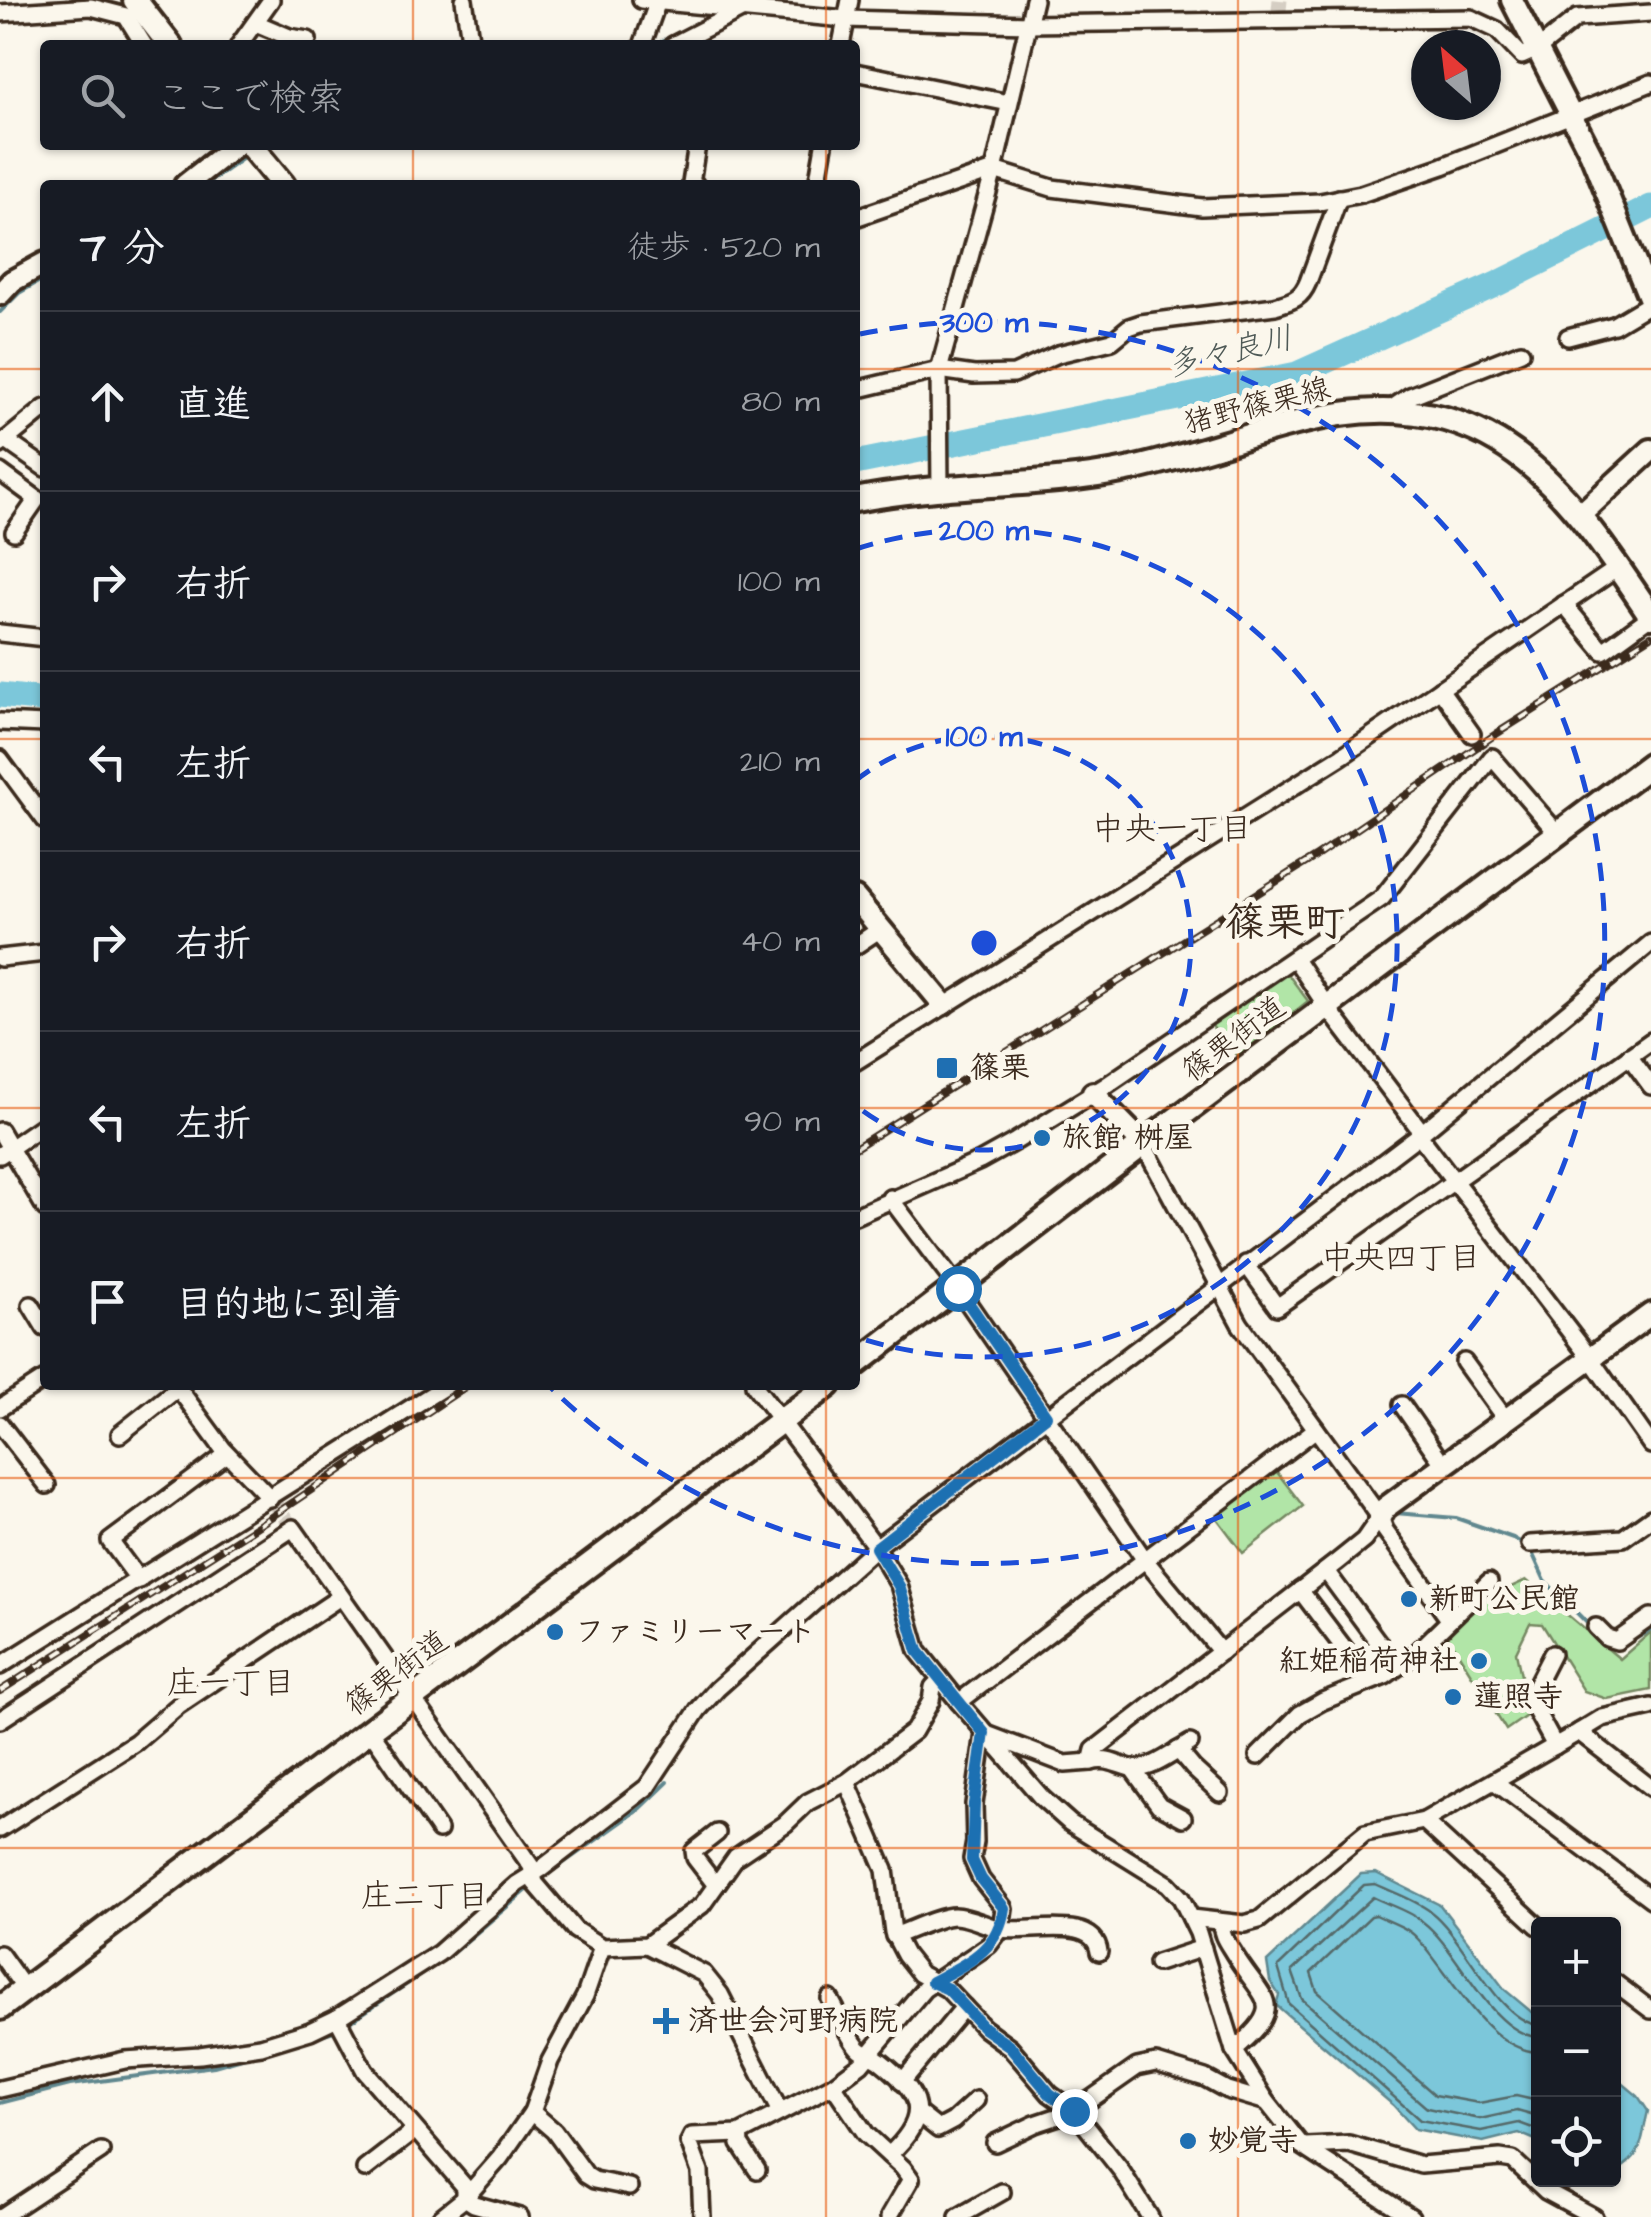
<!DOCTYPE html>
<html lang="ja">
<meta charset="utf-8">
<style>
:root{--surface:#171b24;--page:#20242c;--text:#f1f3f6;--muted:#9ea1a6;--line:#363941}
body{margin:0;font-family:"Architects Daughter","Klee One",sans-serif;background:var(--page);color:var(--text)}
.controls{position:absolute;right:30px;bottom:30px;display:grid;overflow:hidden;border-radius:10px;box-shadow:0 2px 8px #0004}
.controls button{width:90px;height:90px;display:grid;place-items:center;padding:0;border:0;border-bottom:2px solid var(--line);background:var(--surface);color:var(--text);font:50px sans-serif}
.compass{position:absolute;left:1411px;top:30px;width:90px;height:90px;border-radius:50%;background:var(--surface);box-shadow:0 2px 8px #0004;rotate:332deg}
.stop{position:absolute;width:30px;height:30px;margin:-22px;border:8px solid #1f6fb2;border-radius:50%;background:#fff}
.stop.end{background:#1f6fb2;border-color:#fff;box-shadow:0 2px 10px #0008}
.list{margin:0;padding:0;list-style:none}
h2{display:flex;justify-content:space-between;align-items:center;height:130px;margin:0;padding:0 40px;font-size:42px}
h2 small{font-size:32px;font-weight:400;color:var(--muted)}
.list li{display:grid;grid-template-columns:65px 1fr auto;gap:30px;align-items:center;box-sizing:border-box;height:180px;padding:0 40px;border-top:2px solid var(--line)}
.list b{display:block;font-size:38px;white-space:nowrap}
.list em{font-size:32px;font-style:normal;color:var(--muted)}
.icon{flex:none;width:55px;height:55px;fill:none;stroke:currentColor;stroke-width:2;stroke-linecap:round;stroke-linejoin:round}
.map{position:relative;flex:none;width:1651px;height:2217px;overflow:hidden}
.search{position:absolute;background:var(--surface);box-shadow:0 2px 8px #0004;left:40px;top:40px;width:820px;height:110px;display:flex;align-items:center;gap:25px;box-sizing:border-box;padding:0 35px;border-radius:10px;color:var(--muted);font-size:38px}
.panel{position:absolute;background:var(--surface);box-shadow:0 2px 8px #0004;left:40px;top:180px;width:820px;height:1210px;border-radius:10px}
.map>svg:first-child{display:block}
</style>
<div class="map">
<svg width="1651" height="2217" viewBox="0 0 1651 2217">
<rect width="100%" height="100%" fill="#fbf7ec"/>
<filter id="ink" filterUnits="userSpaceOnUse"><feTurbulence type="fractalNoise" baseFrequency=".01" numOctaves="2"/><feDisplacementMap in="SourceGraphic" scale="20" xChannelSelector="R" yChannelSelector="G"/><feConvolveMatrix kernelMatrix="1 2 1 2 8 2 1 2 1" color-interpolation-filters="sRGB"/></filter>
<g filter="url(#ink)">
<g fill="#b1e5a7" stroke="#768862" stroke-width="2.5">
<path d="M1287 973 1308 1001 1238 1057 1211 1025Z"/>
<path d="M1273 1467 1303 1506 1243 1553 1213 1513Z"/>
<path d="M1526 1580 1620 1659 1651 1632V1690L1607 1699 1584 1691 1542 1624 1530 1623 1516 1652 1529 1714 1506 1730 1448 1637 1466 1608Z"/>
</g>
<g fill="#7bc7da" stroke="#61888f" stroke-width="2.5">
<path d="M1376 1873 1440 1905 1505 1990 1534 2014 1538 2024V2141L1519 2133 1483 2142 1415 2129 1393 2105 1276 2005 1279 1995 1270 1981 1267 1962 1361 1874Z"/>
<path d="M1614 2076 1638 2096 1648 2111C1640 2144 1645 2154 1614 2173Z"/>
</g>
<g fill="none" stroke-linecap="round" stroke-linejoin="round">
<g stroke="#556969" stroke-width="2.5">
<path d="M1538 2025C1497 2020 1464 1937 1431 1912 1416 1900 1392 1892 1375 1884L1364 1885 1278 1967 1289 2004 1420 2120 1481 2131 1519 2123 1538 2130"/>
<path d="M1538 2037C1490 2034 1459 1949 1423 1922 1410 1911 1389 1905 1373 1897L1292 1971 1302 1999 1427 2108 1480 2119 1517 2111 1538 2117"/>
<path d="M1538 2052C1486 2050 1450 1972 1417 1938 1407 1927 1390 1922 1376 1915L1371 1916 1311 1973 1317 1991 1435 2095 1479 2103 1516 2096 1538 2101"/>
</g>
<g stroke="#61888f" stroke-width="4">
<path d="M654 45 707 19"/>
<path d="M205 185 249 154"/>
<path d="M0 312 19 293 45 278"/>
<path d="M1391 1515 1395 1513 1456 1518 1513 1538 1530 1548 1545 1581 1590 1626"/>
<path d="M1621 1647 1651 1630"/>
<path d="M541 1879 641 1808 668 1782"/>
<path d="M345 2025 449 1956 533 1885"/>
<path d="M289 2045 337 2030"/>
<path d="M0 2103 70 2085 214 2066 256 2054"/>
</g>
<g stroke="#7bc7da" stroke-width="25">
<path d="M855 463 1297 374 1499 283 1651 207"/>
<path d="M0 695 45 700"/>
</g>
<g stroke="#d5cec3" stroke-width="15" stroke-dasharray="15 8" stroke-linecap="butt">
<path d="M1279 10 1280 0"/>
<path d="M270 1498 293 1528"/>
</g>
<g stroke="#3b2a1e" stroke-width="22">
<g id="minor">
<path d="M464 0 471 45"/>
<path d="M641 0 845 19 1028 24 1471 18 1497 30 1522 56 1538 49 1577 18 1651 13"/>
<path d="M0 13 91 7 126 16 144 45"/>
<path d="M256 23 289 37 308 40"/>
<path d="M643 43 658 1"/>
<path d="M239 45 271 0"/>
<path d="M673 45 745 8"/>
<path d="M841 45 850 0"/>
<path d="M855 72 1009 103"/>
<path d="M696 185 691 183 697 145"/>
<path d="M817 185 824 145"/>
<path d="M855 218 994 170 1052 188 1202 207 1320 202 1361 194 1443 166 1651 83"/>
<path d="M1568 337 1614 325 1651 303"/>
<path d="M855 390 939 370 974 375 1014 374 1058 354 1112 341 1129 327 1141 323 1275 306C1292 301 1301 299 1308 282L1339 198"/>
<path d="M1389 410 1410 396 1521 352"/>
<path d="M5 440 45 468"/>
<path d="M0 445 45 408"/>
<path d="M0 472 37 499 14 532"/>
<path d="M940 491 939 370 994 170 1034 0"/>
<path d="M1564 604 1603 651 1651 616"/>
<path d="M0 633 45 638"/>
<path d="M1440 689 1472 734"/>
<path d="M0 722 45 724"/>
<path d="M0 759 45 820"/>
<path d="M855 946 879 930"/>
<path d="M0 958 45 953"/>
<path d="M1296 960 1327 1007 1418 1127 1419 1135 1590 1358 1651 1445"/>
<path d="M1629 1056 1651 1086"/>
<path d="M855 1062 1342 756 1619 567"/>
<path d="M0 1131 45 1208"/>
<path d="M1143 1144 1240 1324 1380 1517 1385 1530 1448 1618"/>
<path d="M0 1155 45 1124"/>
<path d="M890 1198 957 1287 1145 1560 1221 1652"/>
<path d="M855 1216 980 1161 1016 1141 1104 1087 1382 898 1492 757 1558 834"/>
<path d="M1246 1264 1277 1307 1651 1041"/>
<path d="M31 1305 45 1328"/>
<path d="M1464 1362 1506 1420"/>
<path d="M176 1385 223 1449 270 1498"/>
<path d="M754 1385 876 1547 899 1585 918 1651 959 1702 1042 1798 1070 1823 1168 1884 1181 1898 1198 1933 1234 2050 1267 2102 1302 2146 1411 2217"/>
<path d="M1402 1405 1443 1464"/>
<path d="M0 1408 45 1379"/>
<path d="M0 1424 47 1485"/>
<path d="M120 1434 178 1388"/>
<path d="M1530 1544 1623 1538 1651 1518"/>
<path d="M1326 1571 1379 1643"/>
<path d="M139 1580 110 1541 227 1454"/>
<path d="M1300 1590 1347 1652"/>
<path d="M1596 1627 1607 1638 1617 1641 1651 1617"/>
<path d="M1552 1654 1531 1695V1702L1555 1746"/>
<path d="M0 1666 447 1385"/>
<path d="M959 1702 1316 1429"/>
<path d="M0 1720 293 1528 531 1866 535 1883 575 1930 602 1947 647 1945 702 1905 736 1857 785 1824 808 1802 847 1782 914 1731 931 1701 933 1687 940 1680"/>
<path d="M370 1730 439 1830"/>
<path d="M1579 1732 1602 1718 1651 1707"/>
<path d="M1178 1750 1193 1768 1220 1793"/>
<path d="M1258 1756 1300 1714 1323 1701 1385 1676 1412 1657 1489 1582"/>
<path d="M1091 1762C1107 1757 1116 1765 1131 1768 1150 1772 1174 1752 1190 1743"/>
<path d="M1132 1768 1159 1805 1183 1818"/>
<path d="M847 1782 885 1870 893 1932 905 1955 920 1974 947 1989 984 2028 1010 2047 1050 2094 1074 2111 1120 2169 1150 2217"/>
<path d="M1495 1782 1651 1899"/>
<path d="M1424 1821 1538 1926"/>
<path d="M0 1829 136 1742 179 1705 340 1597"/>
<path d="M715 1884 695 1858 694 1851 717 1833"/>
<path d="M1191 1918 1244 1924 1259 1920 1365 1833 1424 1821 1579 1732 1651 1788"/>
<path d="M1221 1922C1221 1935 1227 1942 1233 1952 1262 2001 1290 2003 1234 2050"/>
<path d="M894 1936C909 1931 939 1916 954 1916 969 1916 986 1926 1001 1929 1028 1934 1095 1914 1099 1952"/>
<path d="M647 1945 704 1974 720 1994 780 2112"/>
<path d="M0 1954 25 1989"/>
<path d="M1157 1963 1203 1948"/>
<path d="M1614 1982 1651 2010"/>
<path d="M830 1999C839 2014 847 2035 858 2048 863 2054 872 2055 879 2060 923 2094 931 2116 889 2155"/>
<path d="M337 2018 365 2071 465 2187V2198L474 2204 520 2217"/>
<path d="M902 2082 964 2007"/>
<path d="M833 2085 866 2134 903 2168 911 2179 889 2217"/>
<path d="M0 2089 125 2060 200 2055 261 2046 310 2031 337 2018 439 1953 517 1884 541 1869 647 1787 698 1710 717 1689 876 1547 1419 1135 1651 943"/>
<path d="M532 2112 554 2131 586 2175 594 2180 629 2187"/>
<path d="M919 2114 938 2129 953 2121 976 2100"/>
<path d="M739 2134 740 2144 757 2170"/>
<path d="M995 2143 1035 2124 1074 2111 1137 2067 1156 2063 1205 2078 1227 2090 1267 2102"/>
<path d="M1306 2146 1349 2144 1421 2165 1500 2158 1513 2160 1546 2191 1594 2217"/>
<path d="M365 2169 414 2131"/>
<path d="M1 2217 101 2151"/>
<path d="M441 2217 465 2198 500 2158 532 2112 550 2061 585 1996 602 1947"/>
<path d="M702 2217 700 2172 689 2142 692 2136 739 2134 833 2085 861 2064 924 1989 989 1945 1001 1929 1004 1908 981 1879 972 1859 975 1842 974 1804 984 1733 1065 1764 1091 1762 1094 1750 1338 1561 1364 1540 1380 1517"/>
<path d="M958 2217 1002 2192"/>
</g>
</g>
<g stroke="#3b2a1e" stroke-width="28">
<g id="tertiary">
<path d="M1512 0 1591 154 1651 302"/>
<path d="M185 185 236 145"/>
<path d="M0 294 12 281 45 263"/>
<path d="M1580 515 1651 450"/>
<path d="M855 898 943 1004"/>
<path d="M1093 1093 1143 1144"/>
<path d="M1380 1517 1385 1508 1651 1314"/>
</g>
</g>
<g stroke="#3b2a1e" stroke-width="30">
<g id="secondary">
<path d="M135 0 170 45"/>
<path d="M250 145 283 185"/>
<path d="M855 500C945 482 1038 488 1127 470 1199 455 1269 425 1341 414 1502 391 1572 498 1651 616"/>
<path d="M855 1365 1143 1144 1651 764"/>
<path d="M0 2008 829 1385"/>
</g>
</g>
<use href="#minor" stroke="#fbf7ec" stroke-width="15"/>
<use href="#tertiary" stroke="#fbf7ec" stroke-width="20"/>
<use href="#secondary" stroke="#fbf7ec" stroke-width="22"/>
<g stroke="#3b2a1e" stroke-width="8">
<g id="rail">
<path d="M855 1148 1315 857 1496 734 1651 636"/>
<path d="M0 1691 259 1525 468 1385"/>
</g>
</g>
<use href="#rail" stroke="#fbf7ec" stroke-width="4" stroke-dasharray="11" stroke-linecap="butt"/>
</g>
</g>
<g fill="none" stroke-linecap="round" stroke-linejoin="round" filter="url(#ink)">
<path stroke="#1f6fb2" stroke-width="12" d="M958 1288 1046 1416 876 1548 899 1586 918 1651 984 1733 974 1804 972 1860 981 1879 1004 1908C998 1951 967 1963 932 1982L948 1989 984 2028 1010 2046 1050 2094 1074 2111"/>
</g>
<path fill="none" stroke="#e8590c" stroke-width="2.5" stroke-opacity="0.55" d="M413 0V45M826 0V45M1238 0V2217M413 145V185M826 145V185M0 369H45M855 369H1651M0 739H45M855 739H1651M0 1108H45M855 1108H1651M413 1385V2217M826 1385V2217M0 1478H1651M0 1848H1651"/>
<g fill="none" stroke="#1d4ed8" stroke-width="5" stroke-dasharray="18 12">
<path d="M855 781A207 207 0 1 1 855 1105"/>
<path d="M856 549A414 414 0 1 1 856 1337"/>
<path d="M860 334A621 621 0 1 1 549 1386"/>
</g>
<g fill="#1f6fb2" stroke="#fbf7ec" stroke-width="4">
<rect x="935" y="1056" width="24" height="24" rx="5"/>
<circle cx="1042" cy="1138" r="10"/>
<circle cx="1409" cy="1599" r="10"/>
<circle cx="555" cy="1632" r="10"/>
<circle cx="1479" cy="1661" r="10"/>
<circle cx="1453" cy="1697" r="10"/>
<path d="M661 2006h10v10h10v10h-10v10h-10v-10h-10v-10h10z"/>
<circle cx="1188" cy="2141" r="10"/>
</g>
<g text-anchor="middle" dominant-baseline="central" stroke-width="10" stroke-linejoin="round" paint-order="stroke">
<g font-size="30" fill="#3b2a1e" stroke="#fbf7ec">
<text transform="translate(1257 406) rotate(-14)">猪野篠栗線</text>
<text transform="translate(1234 1039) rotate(-37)">篠栗街道</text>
<text transform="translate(397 1673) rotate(-37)">篠栗街道</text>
</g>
<g font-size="30" font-weight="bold" fill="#3b2a1e" stroke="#fbf7ec" text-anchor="start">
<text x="970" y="1068">篠栗</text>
<text x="1062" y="1138">旅館 桝屋</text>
<text x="1429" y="1599">新町公民館</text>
<text x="575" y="1632">ファミリーマート</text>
<text x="1459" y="1661" text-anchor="end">紅姫稲荷神社</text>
<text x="1473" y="1697">蓮照寺</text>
<text x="688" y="2021">済世会河野病院</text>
<text x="1208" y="2141">妙覚寺</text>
</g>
<g font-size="32" font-style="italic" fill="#4e5956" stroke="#fbf7ec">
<text transform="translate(1230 352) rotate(-13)">多々良川</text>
</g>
<g font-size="32" fill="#3b2a1e" stroke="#fbf7ec">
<text x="1172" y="829">中央一丁目</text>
<text x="1401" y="1258">中央四丁目</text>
<text x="231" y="1683">庄一丁目</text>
<text x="425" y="1896">庄二丁目</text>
</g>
<g font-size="40" font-weight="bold" fill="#3b2a1e" stroke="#fbf7ec">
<text x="1285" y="923">篠栗町</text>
</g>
</g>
<circle cx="984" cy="943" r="15" fill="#1d4ed8" stroke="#fbf7ec" stroke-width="5"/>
<g font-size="30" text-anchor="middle" font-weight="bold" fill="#1d4ed8" stroke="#fbf7ec" stroke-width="10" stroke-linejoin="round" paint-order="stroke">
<text x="984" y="332">300 m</text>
<text x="984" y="540">200 m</text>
<text x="984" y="746">100 m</text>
</g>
</svg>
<div class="controls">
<button>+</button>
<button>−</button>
<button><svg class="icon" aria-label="locate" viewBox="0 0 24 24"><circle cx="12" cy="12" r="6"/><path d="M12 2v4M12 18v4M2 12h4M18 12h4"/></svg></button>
</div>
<svg class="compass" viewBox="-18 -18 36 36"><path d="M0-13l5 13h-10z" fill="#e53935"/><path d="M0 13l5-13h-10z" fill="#9ea1a6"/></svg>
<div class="stop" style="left:958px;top:1288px"></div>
<div class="stop end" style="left:1074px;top:2111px"></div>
<div class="search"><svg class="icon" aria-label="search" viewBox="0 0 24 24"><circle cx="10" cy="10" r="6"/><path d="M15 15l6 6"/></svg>ここで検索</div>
<section class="panel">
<h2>7 分<small>徒歩 · 520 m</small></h2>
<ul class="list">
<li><svg class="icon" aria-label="ahead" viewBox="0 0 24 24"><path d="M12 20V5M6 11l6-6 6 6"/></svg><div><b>直進</b></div><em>80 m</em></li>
<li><svg class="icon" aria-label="right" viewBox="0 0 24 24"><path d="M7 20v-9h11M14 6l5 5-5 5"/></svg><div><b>右折</b></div><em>100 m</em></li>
<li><svg class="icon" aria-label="left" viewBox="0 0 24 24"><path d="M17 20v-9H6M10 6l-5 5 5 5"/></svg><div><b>左折</b></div><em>210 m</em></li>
<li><svg class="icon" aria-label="right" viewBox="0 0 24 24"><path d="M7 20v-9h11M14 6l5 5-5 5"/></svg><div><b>右折</b></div><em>40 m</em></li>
<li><svg class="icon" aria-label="left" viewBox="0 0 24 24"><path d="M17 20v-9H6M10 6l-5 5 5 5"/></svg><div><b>左折</b></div><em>90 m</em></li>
<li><svg class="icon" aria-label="arrive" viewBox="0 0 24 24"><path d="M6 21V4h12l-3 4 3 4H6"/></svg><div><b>目的地に到着</b></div></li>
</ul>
</section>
</div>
